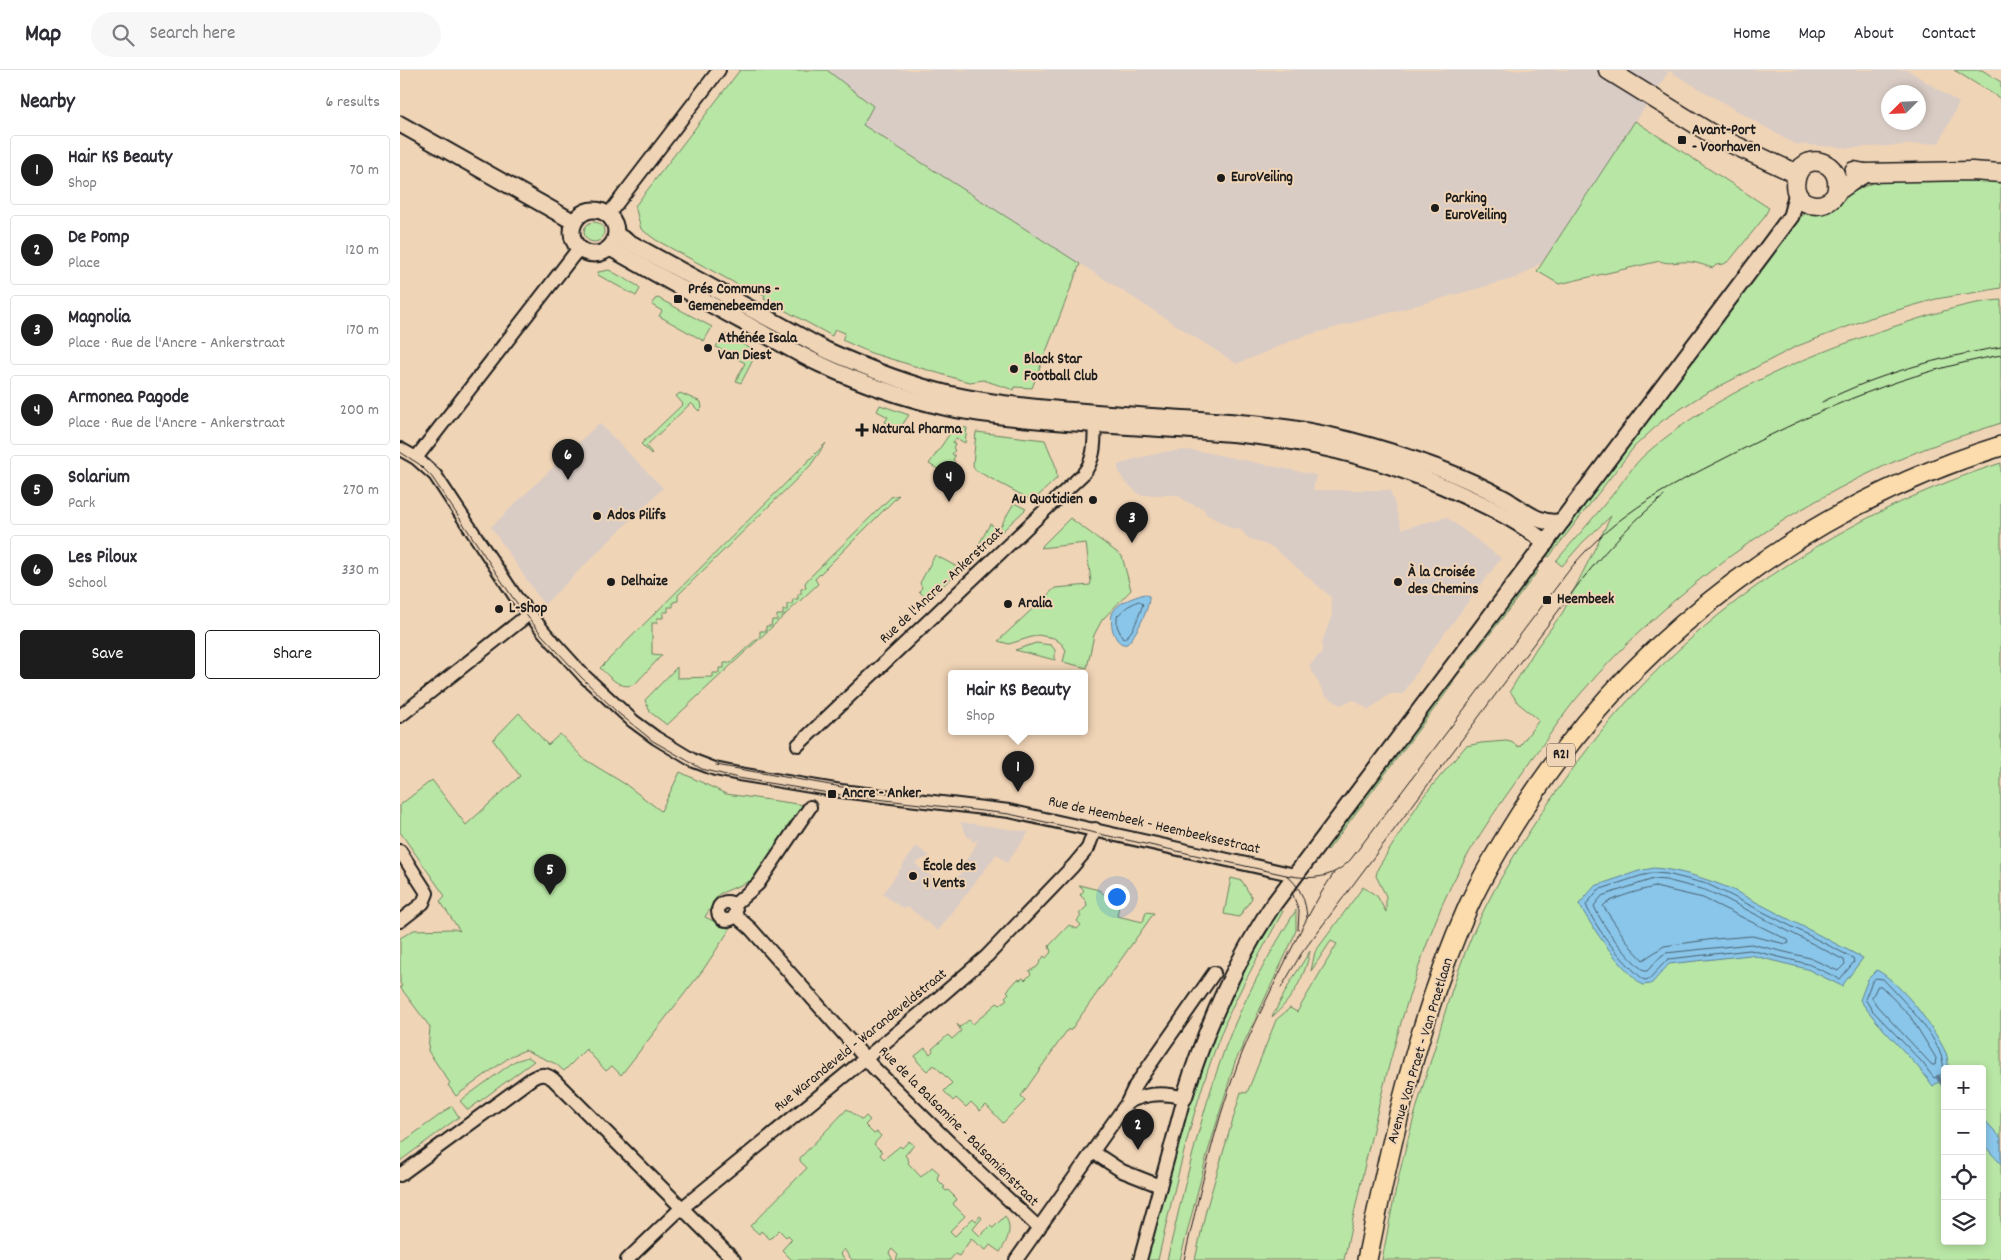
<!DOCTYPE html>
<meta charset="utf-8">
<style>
:root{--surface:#fff;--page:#f7f7f7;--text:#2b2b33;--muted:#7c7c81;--line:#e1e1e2;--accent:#1c1c1c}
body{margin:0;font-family:Dekko,sans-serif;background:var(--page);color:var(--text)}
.controls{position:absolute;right:15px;bottom:15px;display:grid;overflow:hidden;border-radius:5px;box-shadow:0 2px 8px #0003}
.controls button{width:45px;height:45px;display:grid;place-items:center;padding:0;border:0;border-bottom:1px solid var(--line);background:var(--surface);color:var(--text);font:25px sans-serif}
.compass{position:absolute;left:1481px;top:15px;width:45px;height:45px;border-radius:50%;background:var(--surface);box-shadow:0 2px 8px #0003;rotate:246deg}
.you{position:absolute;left:716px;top:826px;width:18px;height:18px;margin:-12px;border:4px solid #fff;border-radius:50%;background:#1a73e8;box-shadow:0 0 0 8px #1a73e833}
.badge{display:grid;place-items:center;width:32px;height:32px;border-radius:50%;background:var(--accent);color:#fff;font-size:16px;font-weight:700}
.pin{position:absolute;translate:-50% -41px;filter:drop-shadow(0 1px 2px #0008)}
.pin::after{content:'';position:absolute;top:26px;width:18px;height:15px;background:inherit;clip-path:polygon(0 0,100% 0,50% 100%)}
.popup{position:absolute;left:548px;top:600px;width:140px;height:65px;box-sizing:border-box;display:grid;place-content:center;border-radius:5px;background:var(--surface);filter:drop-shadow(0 1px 4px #0005);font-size:16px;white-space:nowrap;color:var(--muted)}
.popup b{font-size:19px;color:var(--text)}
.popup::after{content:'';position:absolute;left:50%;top:100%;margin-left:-10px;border:10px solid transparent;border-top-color:var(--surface)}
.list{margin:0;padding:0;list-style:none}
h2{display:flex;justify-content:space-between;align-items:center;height:65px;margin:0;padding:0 20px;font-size:21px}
h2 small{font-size:16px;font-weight:400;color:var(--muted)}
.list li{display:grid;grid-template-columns:32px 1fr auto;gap:15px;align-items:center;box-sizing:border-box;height:70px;margin:0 10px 10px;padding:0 10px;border:1px solid var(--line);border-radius:5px}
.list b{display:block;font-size:19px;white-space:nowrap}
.list p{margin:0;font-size:16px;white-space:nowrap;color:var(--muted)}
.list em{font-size:16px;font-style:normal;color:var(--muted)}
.actions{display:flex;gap:10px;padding:15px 20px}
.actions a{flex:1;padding:11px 0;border:1px solid var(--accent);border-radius:5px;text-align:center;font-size:18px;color:var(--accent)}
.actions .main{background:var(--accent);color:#fff}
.icon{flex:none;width:28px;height:28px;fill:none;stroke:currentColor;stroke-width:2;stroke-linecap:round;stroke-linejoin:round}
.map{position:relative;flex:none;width:1601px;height:1190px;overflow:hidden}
header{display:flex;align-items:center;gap:30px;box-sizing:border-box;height:70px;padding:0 25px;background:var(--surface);border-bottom:1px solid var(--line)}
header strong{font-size:24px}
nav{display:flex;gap:28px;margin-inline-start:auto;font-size:18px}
.search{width:350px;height:45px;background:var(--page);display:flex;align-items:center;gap:12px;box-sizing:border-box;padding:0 18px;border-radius:28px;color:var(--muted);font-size:19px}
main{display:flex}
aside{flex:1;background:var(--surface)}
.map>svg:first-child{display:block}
</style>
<header>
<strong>Map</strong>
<div class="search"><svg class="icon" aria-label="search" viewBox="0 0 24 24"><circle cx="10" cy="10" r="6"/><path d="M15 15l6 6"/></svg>Search here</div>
<nav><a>Home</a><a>Map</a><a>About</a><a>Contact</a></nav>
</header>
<main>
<aside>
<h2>Nearby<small>6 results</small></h2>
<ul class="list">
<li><span class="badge">1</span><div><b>Hair KS Beauty</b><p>Shop</p></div><em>70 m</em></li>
<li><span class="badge">2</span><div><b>De Pomp</b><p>Place</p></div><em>120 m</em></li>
<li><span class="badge">3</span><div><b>Magnolia</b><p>Place · Rue de l'Ancre - Ankerstraat</p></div><em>170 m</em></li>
<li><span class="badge">4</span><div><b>Armonea Pagode</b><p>Place · Rue de l'Ancre - Ankerstraat</p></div><em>200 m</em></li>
<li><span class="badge">5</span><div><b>Solarium</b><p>Park</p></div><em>270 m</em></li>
<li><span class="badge">6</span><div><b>Les Piloux</b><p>School</p></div><em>330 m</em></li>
</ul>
<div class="actions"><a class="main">Save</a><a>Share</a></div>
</aside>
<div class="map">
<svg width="1601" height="1190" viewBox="0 0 1601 1190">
<rect width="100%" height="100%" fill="#f0d4b6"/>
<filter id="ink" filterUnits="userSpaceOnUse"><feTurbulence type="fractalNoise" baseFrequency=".02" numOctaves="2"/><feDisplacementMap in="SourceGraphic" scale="10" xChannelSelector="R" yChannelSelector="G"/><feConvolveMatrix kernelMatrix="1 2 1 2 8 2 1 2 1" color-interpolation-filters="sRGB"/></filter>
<g filter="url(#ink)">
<g fill="#d9ccc5" fill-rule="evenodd">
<path d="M427 0H1508L1559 33 1539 73 1452 78 1394 74 1269 1 1142 192 1129 201 1116 208 901 267 837 294 463 55ZM1488 22H1518V52H1488Z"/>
<path d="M199 353 263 418 144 535 91 457Z"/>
<path d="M785 380 804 382 916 405 913 420H990L1002 459 1046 447 1101 488 1024 591 1003 624H990L969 640 954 630 940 635 925 625 909 596 922 582V572L932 545 931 527 874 478 848 468 841 460 831 458 806 444 804 439 787 432 777 425H740L723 410 718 399V395L737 388 765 382Z"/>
<path d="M560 752 629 762 607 793 597 784 538 861 508 837 503 839 483 824 516 776 530 786 515 793 524 802 535 808 541 809 553 808 561 805 559 798 571 784 578 770 572 772 570 767 568 768Z"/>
</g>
<g fill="#b8e6a4" stroke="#6a8160" fill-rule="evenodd">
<path d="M340 0H427L473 36 463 55 680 194 632 318 615 317 614 320 583 310 570 312 561 310 471 283 442 270 445 263 435 259 432 266 364 229 365 225 355 220 353 223 256 170 241 159 235 136Z"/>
<path d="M1554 0H1582L1601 12V29Z"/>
<path d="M1235 51 1369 138 1363 149 1330 190 1324 194 1316 195 1313 198C1305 196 1297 192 1289 192 1279 191 1269 195 1260 191L1159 214 1137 201Z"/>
<path d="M1485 109 1601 110V218L1536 229 1470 248 1395 277 1299 327 1262 351 1234 377 1149 487 1146 485 1398 149C1410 139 1427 135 1441 128 1457 121 1468 113 1485 109Z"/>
<circle cx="194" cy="162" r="10"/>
<path d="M209 200 238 216 240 219 236 226 198 205V202Z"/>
<path d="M258 228 312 257 304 271 259 246 262 241 252 235 255 229Z"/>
<path d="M1601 230V353C1569 364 1536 373 1505 387 1382 439 1270 521 1182 622 1162 645 1146 671 1128 695 1096 739 1064 785 1042 835 995 949 970 1070 944 1190H795L806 1140 841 1022 847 1023 876 950 890 938 897 942 937 874 931 871 911 901 915 882 963 817 977 826 986 842V826L976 806 978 798 1022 728 1066 676 1081 673 1106 671 1111 672 1119 677 1139 650 1118 633 1110 621 1137 577 1163 542 1211 446 1183 472 1162 496 1156 491C1173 471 1191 451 1208 430 1222 414 1232 395 1249 381 1320 320 1417 281 1505 253 1536 243 1569 232 1601 230Z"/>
<path d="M324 264 357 282 341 313 336 311 345 293 316 277Z"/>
<path d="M280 323 301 332 302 338 299 341 291 333 246 376 252 383 251 384 241 374 283 334 276 326Z"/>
<path d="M480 335 509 345 498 361H489L491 355 485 352 488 347 477 341Z"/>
<path d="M555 356 567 358 565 373 556 368 553 373 555 374 553 378 555 380 552 384 555 386 553 390 555 392 551 398 563 404 559 411 529 394Z"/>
<path d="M576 362 645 370 656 397 657 408 633 431 575 400 573 395Z"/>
<path d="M426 373 410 396 278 525V531L273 532V537H268V542H263V548H257V553H252V584L262 585 236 613C222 622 210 607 200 598Z"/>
<path d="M1601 393V1190H982C988 1160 993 1130 1000 1101 1010 1059 1022 1018 1035 977 1047 934 1060 890 1079 850 1098 810 1122 772 1147 735 1174 696 1204 656 1237 621 1335 516 1464 437 1601 393ZM1545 999H1582V1171H1545Z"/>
<path d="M499 425 415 509 418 514 267 655 250 642 245 630 277 597V608L313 607V603H319V598H324V593H330L360 566V561H366V556H371L372 550H377V545H383V540H387V534H392L393 529H398V524H401V519L406 518 405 513 409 508 491 427Z"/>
<path d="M614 433 626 439 581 481 577 478 590 454 599 459Z"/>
<path d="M670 448 722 486 731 520 702 550 694 565 687 598 663 592 666 580 662 574 654 568 638 565 609 574 598 571 655 518 690 515 691 512 686 473 640 478Z"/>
<path d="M535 485 561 499 528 530 519 521 522 518 520 513Z"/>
<path d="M1135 499 1138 501 1064 598 1062 596Z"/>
<path d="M636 573 651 575 655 580V590L615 580Z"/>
<path d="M1051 610 1054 612 1040 631 928 780 924 777Z"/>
<path d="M119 643 148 675 160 664 184 689 225 714 261 741 280 702 326 724 405 735 355 809 319 824 305 847 330 859 303 900 221 1005 212 996 206 1001 186 979 164 1001 156 994 125 980 111 986 56 1026 48 1015 50 1013 28 981 30 957 0 917 2 916 0 913V868L14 860 54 859 60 861 40 831 45 826 0 762V735L32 710 66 755 120 706 93 670Z"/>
<path d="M831 808 842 811 852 828 839 847 824 844Z"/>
<path d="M679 815 699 820 719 836 717 846 743 852 746 842 754 843 670 961 668 959 621 1026 625 1031 603 1053 586 1035 580 1041 571 1032 566 1037 556 1028 553 1031 544 1021 552 1013 534 995 527 1001 518 992 515 986 525 978 530 984 533 981 532 979 548 965 552 969 561 961 557 954 560 957 569 950 573 954 597 933 600 935 607 929 605 927 609 923 607 921 618 909 620 910 623 908 625 910 631 904 629 901 637 897 644 886 646 888 651 882 649 876 669 855 677 859 681 855 677 851 681 846 679 844 687 836 686 831 680 825 684 820Z"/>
<path d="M879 839 883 841C863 879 840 917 824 956 794 1031 776 1112 758 1190H744L750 1176 791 1030 807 979 830 928 863 865Z"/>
<path d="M896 840V860L892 871 835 992 807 1085 780 1190H767C784 1119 800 1046 825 978 843 930 869 884 896 840Z"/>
<path d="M910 881C905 907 892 930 872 947L891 911Z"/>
<path d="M128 987 134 991 68 1040 60 1031 115 991Z"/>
<path d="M52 1036 59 1047 0 1091V1074Z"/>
<path d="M447 1039 462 1050 466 1046 470 1050 465 1055 474 1064 477 1062 481 1066 474 1074 482 1082 480 1085 484 1089 500 1076 502 1078 509 1071 514 1075 505 1085 509 1091 508 1093 521 1107 532 1097 539 1103 537 1109 545 1117 543 1118 546 1121 548 1120 557 1129 553 1134 565 1146 550 1161 555 1166 573 1148 576 1151 580 1146 582 1148 573 1159 580 1166 590 1156 593 1158 605 1146C613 1158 608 1170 600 1182L590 1175 586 1180 571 1169 559 1186 555 1184 550 1190H496L498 1185 492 1179 489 1183 493 1190H452L444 1179 440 1184 446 1190H392L382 1180 392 1169 388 1165 386 1167 379 1160 370 1169 361 1161 359 1164 350 1156 407 1098 400 1091V1088Z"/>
</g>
<g fill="#8ac6ea" stroke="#5e8298">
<path d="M744 524 749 526C750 538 736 565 727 574 715 577 708 552 713 542 718 532 733 528 744 524Z"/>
<path d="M1254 798C1280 800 1307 809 1331 819L1463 888 1442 916 1407 899 1350 885 1269 894 1251 914 1242 915C1216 892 1196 864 1179 834L1195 816 1239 801Z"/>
<path d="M1477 900C1503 915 1533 956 1546 983 1548 988 1548 994 1548 999H1545V1007L1533 1016C1511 985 1481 961 1460 930L1468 909Z"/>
<path d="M1582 1047 1601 1068V1094L1582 1073Z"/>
</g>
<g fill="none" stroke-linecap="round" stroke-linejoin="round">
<g stroke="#48606e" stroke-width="1">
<path d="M739 531 743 534C739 544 734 564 723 569L717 556V546L727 537Z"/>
<path d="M1254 803 1267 804 1307 814 1328 824 1453 888 1454 892 1440 909 1408 894 1350 880 1268 889 1249 909 1244 910C1222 891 1197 861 1186 835L1198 820 1240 806Z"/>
<path d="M1254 809 1266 810 1305 820 1326 829 1444 890 1445 894 1438 901 1410 888 1351 874 1266 883 1261 886 1247 901H1244C1226 886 1203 858 1194 836L1202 826Z"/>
<path d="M1255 817 1303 828 1388 870 1389 873 1386 874 1352 866 1315 869 1264 876 1243 890 1230 876 1203 836C1208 829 1244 819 1255 817Z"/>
<path d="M1476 908 1483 909C1501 928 1549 976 1543 1003L1535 1008 1533 1007 1522 992 1472 940 1465 929 1472 912Z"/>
<path d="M1478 916H1481L1510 946 1536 988 1535 995H1532L1477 936 1472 928Z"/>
</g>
<path stroke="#5e8298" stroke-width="4.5" d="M1538 1007 1545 1018"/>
<g stroke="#1c1c1c" stroke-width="16">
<g id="minor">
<path d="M208 145 319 0"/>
<path d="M0 379 16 388 35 405 115 526 145 563 184 606 233 651 256 668 294 691 315 699 339 704 441 721 609 741 895 805"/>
<path d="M16 388 179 178"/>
<path d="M0 646 129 544"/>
<path d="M398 675 683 404C697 388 694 366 695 345"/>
<path d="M0 781 27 823 23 833 0 851"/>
<circle cx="327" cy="841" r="9"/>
<path d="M334 835 358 814 410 737"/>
<path d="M335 845 351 859 473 997 577 1100 639 1158"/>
<path d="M727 1033C745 1023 764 1022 784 1028L740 1190"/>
<path d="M693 1082 722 1101 760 1116"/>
<path d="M0 1105 131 1009C139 1004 145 1003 153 1009L334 1190"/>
<path d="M227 1190 276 1143 527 938 587 886 673 796 688 778 695 759"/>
<path d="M616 1190 727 1033 735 1016 814 903"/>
</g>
</g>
<g stroke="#1c1c1c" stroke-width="19">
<g id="tertiary">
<path d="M0 54 174 152"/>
<circle cx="194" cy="162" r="22"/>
<path d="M216 165 426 280C466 298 507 314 549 324 612 338 679 341 744 346 813 351 882 352 949 370 1003 384 1058 402 1107 430 1123 440 1142 457 1162 451"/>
<path d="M210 178C255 203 300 229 345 253 370 267 394 282 420 294 460 313 504 328 548 338 577 344 607 347 637 350 704 356 771 358 837 364 909 371 979 388 1045 417 1081 433 1115 448 1146 473"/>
<path d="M784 1028C805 960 833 895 873 835L1368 177 1391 146 1397 123"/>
</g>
</g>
<g stroke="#1c1c1c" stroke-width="21">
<g id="secondary">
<path d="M1208 0 1315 66 1397 104"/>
<path d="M1454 101 1465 103 1572 101 1601 103"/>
<path d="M1436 123C1445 90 1402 79 1396 109 1394 116 1396 123 1400 128 1408 137 1423 137 1432 129 1435 126 1436 123 1439 120 1448 114 1456 108 1465 103"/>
</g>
</g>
<g stroke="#1c1c1c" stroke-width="22">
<path id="primary" d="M967 1190C991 1070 1018 949 1068 837 1085 800 1106 766 1128 732 1238 563 1409 436 1601 376"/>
</g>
<use href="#minor" stroke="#f0d4b6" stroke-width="12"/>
<use href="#tertiary" stroke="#f0d4b6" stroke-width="15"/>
<use href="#secondary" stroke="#f0d4b6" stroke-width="18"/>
<use href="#primary" stroke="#fcdcac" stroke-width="19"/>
<g stroke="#1c1c1c" stroke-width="1">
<path d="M1422 332C1478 304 1540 287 1601 277"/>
<path d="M0 382 19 394 32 407 113 528 142 565 182 608 217 642 253 671 302 699 338 708 441 725 609 744 886 805C911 810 933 809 951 789L1170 499C1218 440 1274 414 1339 381 1424 337 1506 302 1601 285"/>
<path d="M316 695 459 720 506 725"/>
<path d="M886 805C900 816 906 830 907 848"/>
<path d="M892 822 899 841 898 860"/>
<path d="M881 918 901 884 1174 520C1201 485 1229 454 1264 426"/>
<path d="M784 1190C799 1125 814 1059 837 996 850 962 867 929 883 896 899 864 914 832 934 803"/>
</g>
</g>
</g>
<g fill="#1c1c1c" stroke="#f0d4b6" stroke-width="2">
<rect x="1277" y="65" width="10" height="10" rx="2.5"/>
<circle cx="821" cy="108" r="5"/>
<circle cx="1035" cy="138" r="5"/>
<rect x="273" y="224" width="10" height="10" rx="2.5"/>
<circle cx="308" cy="278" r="5"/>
<circle cx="614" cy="299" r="5"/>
<path d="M459.5 352.5h5v5h5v5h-5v5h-5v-5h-5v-5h5z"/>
<circle cx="693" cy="430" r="5"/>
<circle cx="197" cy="446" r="5"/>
<circle cx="211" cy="512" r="5"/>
<circle cx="998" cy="512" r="5"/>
<rect x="1142" y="525" width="10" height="10" rx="2.5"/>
<circle cx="608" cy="534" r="5"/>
<circle cx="99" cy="539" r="5"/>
<rect x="427" y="719" width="10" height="10" rx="2.5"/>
<circle cx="513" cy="806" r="5"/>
</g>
<g text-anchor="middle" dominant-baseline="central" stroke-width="4" stroke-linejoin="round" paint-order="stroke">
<rect fill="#f0d4b6" stroke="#5c534a" stroke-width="1" x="1147" y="673.5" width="28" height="23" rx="4"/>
<g font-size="14" font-weight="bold" fill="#1c1c1c">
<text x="1161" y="685">R21</text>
</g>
<g font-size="15" font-weight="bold" fill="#1c1c1c" stroke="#f0d4b6" text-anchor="start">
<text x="1292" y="61">Avant-Port<tspan x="1292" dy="17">- Voorhaven</tspan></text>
<text x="831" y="108">EuroVeiling</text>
<text x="1045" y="129">Parking<tspan x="1045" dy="17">EuroVeiling</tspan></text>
<text x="288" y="220">Prés Communs -<tspan x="288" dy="17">Gemenebeemden</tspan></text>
<text x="318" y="269">Athénée Isala<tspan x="318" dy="17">Van Diest</tspan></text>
<text x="624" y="290">Black Star<tspan x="624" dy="17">Football Club</tspan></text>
<text x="472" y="360">Natural Pharma</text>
<text x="683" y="430" text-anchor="end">Au Quotidien</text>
<text x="207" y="446">Ados Pilifs</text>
<text x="1008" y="503">À la Croisée<tspan x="1008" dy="17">des Chemins</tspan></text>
<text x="221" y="512">Delhaize</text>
<text x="1157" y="530">Heembeek</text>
<text x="618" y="534">Aralia</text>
<text x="109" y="539">L-Shop</text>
<text x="442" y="724">Ancre - Anker</text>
<text x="523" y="797">École des<tspan x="523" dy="17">4 Vents</tspan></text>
</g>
<g font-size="15" fill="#1c1c1c" stroke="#f0d4b6">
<text transform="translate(542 516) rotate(-43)">Rue de l'Ancre - Ankerstraat</text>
<text transform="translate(754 756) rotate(13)">Rue de Heembeek - Heembeeksestraat</text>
<text transform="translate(461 971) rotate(-39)">Rue Warandeveld - Warandeveldstraat</text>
<text transform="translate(1021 981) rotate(-73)">Avenue Van Praet - Van Praetlaan</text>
<text transform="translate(558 1057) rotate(45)">Rue de la Balsamine - Balsamienstraat</text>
</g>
</g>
</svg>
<div class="controls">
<button>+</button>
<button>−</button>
<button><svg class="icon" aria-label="locate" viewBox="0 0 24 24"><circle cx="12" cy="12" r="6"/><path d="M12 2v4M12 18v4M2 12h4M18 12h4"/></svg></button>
<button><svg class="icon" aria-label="layers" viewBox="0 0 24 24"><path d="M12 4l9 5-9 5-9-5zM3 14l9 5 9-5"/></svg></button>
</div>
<svg class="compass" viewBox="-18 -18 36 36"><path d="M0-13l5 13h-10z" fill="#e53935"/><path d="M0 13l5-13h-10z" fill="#7c7c81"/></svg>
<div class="you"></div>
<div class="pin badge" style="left:618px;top:722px">1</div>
<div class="popup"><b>Hair KS Beauty</b>Shop</div>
<div class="pin badge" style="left:738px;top:1080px">2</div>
<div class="pin badge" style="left:732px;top:473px">3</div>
<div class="pin badge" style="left:549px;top:432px">4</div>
<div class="pin badge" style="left:150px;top:825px">5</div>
<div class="pin badge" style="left:168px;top:410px">6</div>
</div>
</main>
